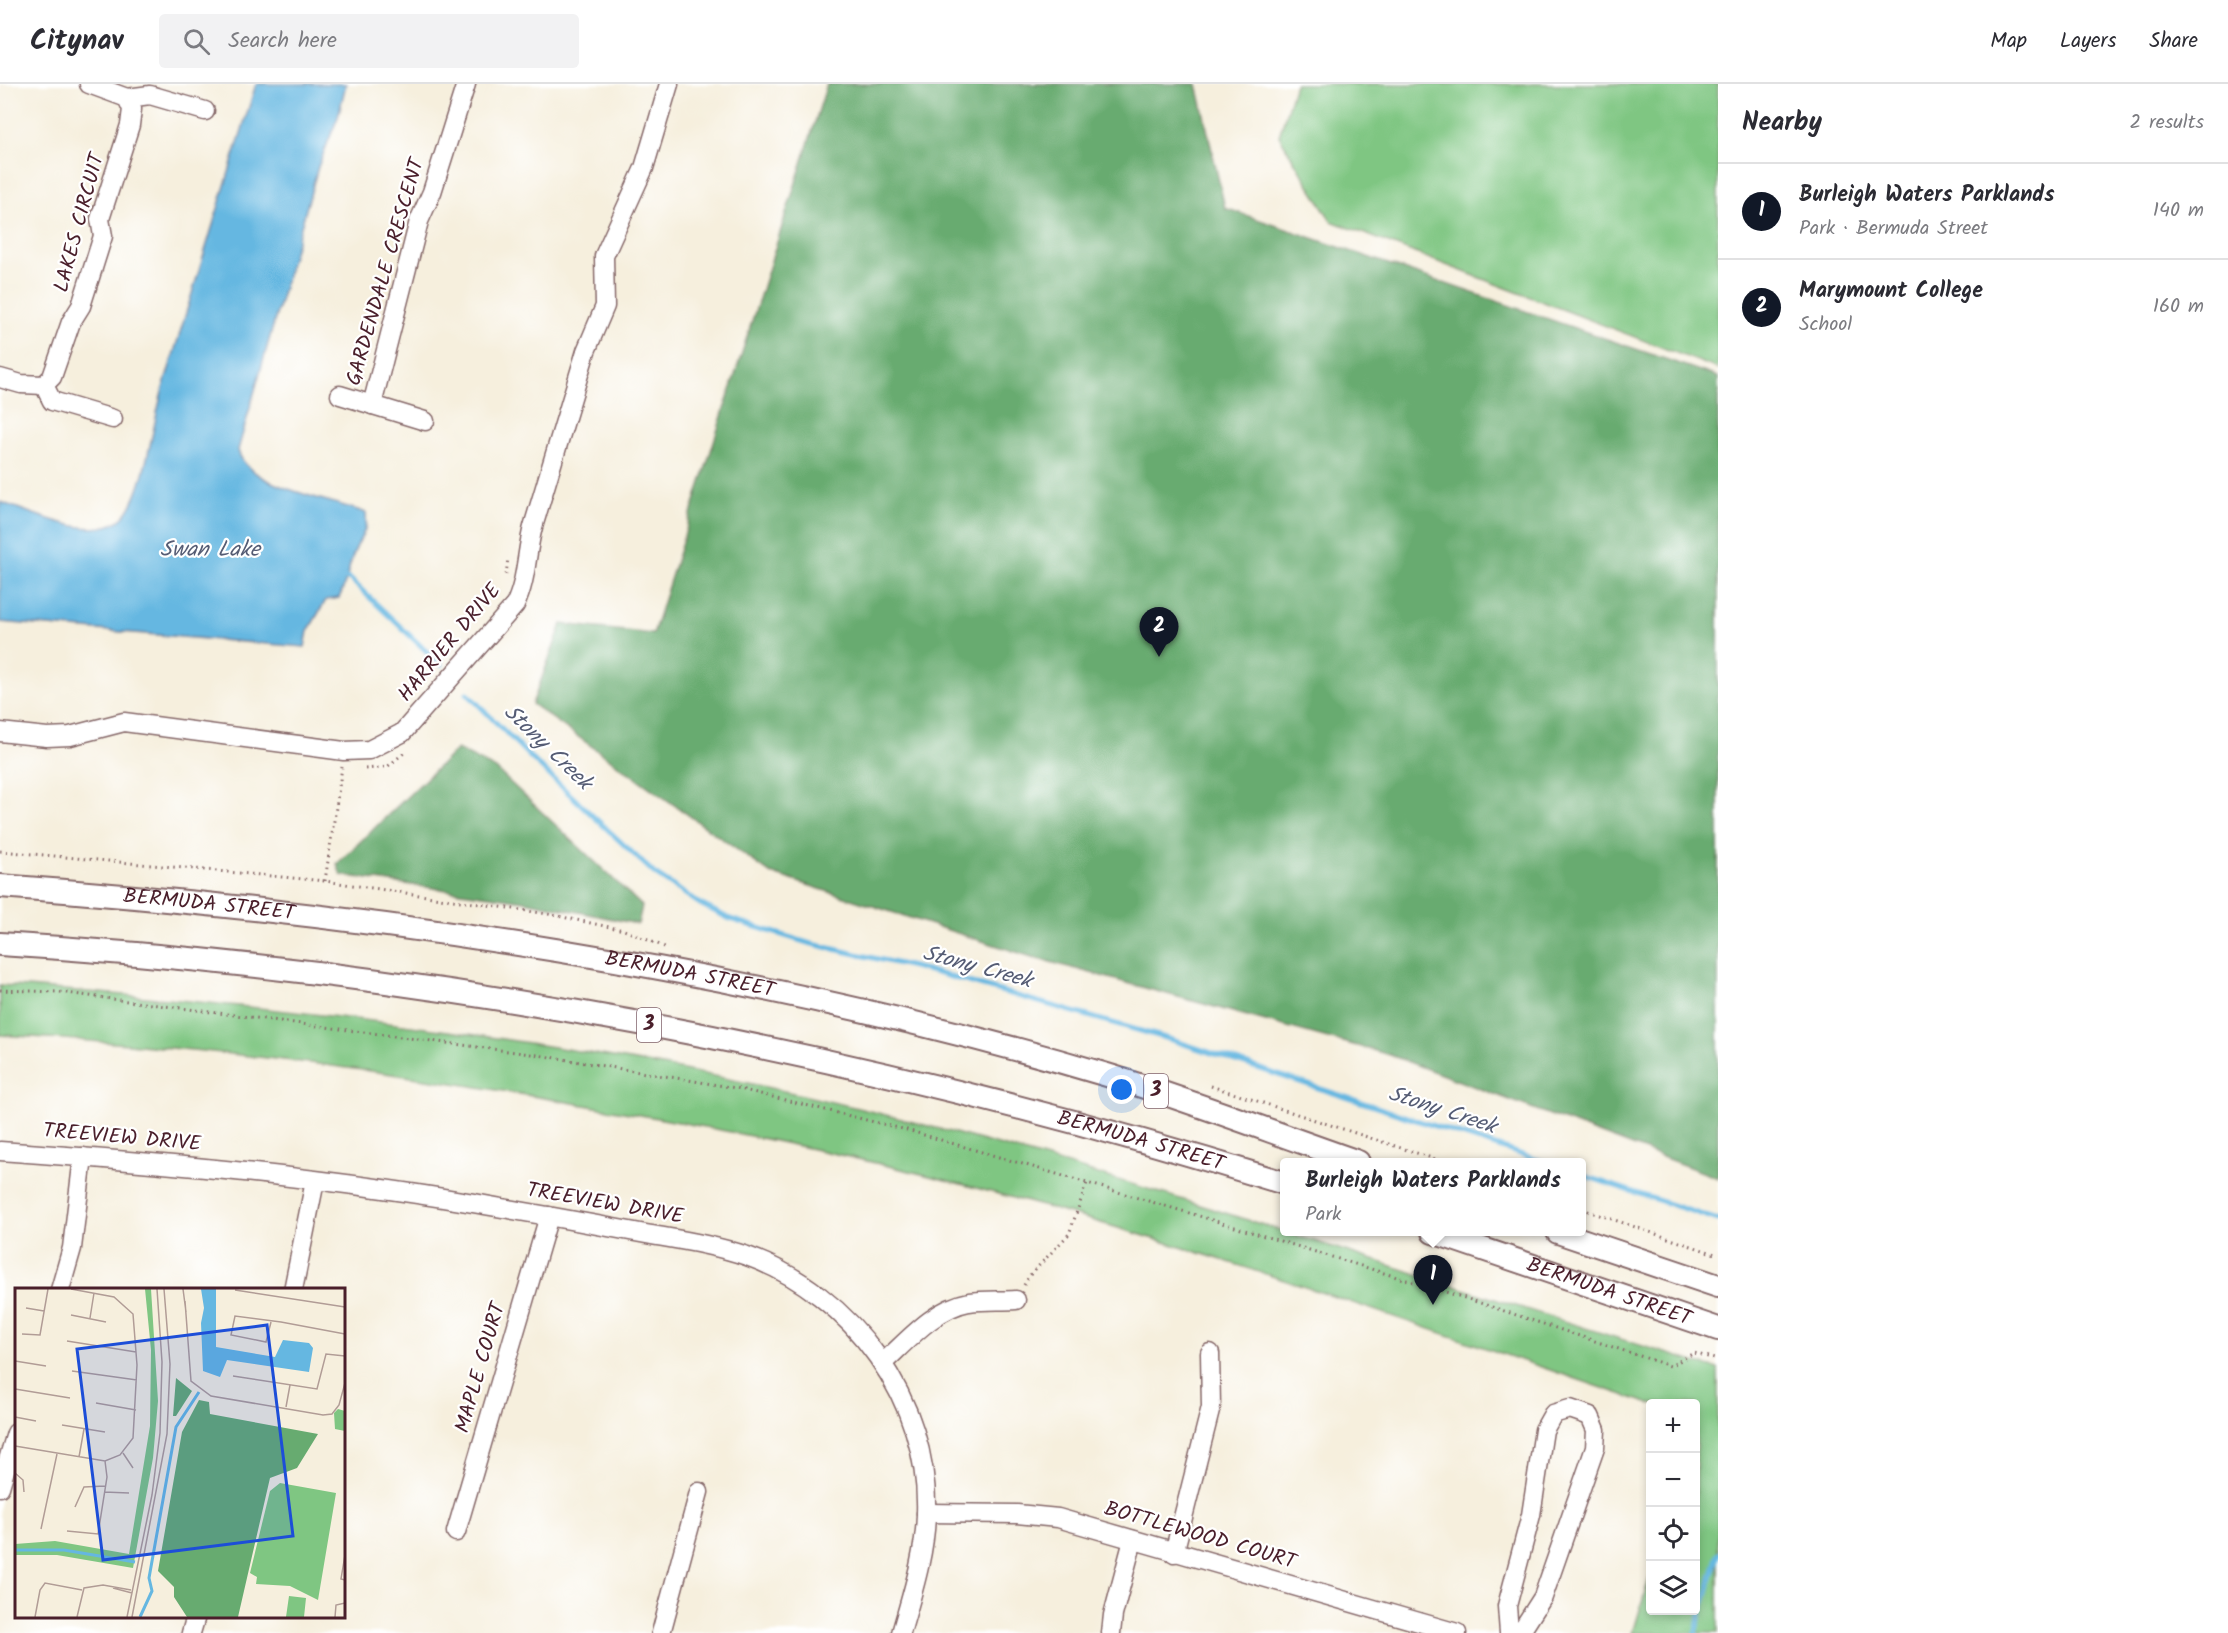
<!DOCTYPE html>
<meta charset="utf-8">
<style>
:root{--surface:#fff;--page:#f2f2f3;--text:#2b2b33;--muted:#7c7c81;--line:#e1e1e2;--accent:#111827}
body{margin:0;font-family:Kalam,sans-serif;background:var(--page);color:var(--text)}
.controls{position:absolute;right:18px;bottom:18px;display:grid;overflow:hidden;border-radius:6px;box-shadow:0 3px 9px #0003}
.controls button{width:54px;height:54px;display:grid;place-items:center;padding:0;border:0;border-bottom:2px solid var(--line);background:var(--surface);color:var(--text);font:30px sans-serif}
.you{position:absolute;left:1122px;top:1006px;width:21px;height:21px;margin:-15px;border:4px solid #fff;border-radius:50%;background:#1a73e8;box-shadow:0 0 0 9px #1a73e833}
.badge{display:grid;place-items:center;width:39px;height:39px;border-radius:50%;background:var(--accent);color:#fff;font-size:20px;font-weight:700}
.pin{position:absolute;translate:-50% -50px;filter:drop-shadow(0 2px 3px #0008)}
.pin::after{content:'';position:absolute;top:32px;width:21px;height:18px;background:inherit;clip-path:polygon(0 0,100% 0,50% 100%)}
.popup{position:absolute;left:1280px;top:1074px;width:306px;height:78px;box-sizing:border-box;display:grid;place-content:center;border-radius:6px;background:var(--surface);filter:drop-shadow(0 2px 4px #0005);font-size:20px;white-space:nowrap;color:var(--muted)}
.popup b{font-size:22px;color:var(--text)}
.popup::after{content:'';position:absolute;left:50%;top:100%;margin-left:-12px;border:12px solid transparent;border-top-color:var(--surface)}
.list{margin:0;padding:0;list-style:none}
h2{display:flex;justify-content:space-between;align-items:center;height:78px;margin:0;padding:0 24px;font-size:26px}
h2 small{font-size:20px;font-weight:400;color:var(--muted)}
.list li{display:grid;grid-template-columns:39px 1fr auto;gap:18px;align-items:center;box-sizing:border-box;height:96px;padding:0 24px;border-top:2px solid var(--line)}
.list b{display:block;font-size:22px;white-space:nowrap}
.list p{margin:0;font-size:20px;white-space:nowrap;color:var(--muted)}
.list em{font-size:20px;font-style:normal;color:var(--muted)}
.icon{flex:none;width:33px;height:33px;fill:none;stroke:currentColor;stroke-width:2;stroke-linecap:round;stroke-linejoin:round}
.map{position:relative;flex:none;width:1718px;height:1549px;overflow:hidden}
header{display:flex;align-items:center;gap:36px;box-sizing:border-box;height:84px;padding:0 30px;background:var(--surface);border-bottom:2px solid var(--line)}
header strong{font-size:28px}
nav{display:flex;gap:33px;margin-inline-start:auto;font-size:21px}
.search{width:420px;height:54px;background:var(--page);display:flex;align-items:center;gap:15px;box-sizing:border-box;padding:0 21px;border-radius:6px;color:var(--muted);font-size:22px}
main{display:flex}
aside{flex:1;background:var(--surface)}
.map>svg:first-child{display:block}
</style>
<header>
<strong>Citynav</strong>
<div class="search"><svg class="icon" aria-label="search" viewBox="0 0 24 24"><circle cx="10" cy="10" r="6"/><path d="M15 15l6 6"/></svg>Search here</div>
<nav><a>Map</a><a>Layers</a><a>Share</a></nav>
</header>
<main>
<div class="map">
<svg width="1718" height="1549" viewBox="0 0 1718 1549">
<rect width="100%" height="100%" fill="#fff"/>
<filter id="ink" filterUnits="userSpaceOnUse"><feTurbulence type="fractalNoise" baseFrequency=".0167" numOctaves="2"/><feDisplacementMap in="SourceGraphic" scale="12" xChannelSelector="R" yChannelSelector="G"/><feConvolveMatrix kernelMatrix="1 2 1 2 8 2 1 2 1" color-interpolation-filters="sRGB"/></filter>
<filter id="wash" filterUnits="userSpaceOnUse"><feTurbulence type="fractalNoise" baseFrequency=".008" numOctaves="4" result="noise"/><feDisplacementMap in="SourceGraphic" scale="24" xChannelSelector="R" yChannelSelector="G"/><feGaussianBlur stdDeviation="1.35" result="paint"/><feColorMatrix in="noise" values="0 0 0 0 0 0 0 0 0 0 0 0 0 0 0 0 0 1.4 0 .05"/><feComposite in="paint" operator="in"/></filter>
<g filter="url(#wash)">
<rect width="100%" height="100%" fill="#f6efdd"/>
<g fill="#7fc682" stroke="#647256" stroke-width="1.5">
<path d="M1295 0H1718V285L1331 137 1279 52Z"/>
<path d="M0 901C323 925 641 963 955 1049 1212 1119 1463 1208 1718 1285V1549H1633L1650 1492V1526H1696V1320H1650C1427 1245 1205 1164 976 1104 853 1071 727 1046 601 1024 403 988 201 962 0 951Z"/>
</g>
<g fill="#67ab70" stroke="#58654e" stroke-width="1.5">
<path d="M827 0H1197L1225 124 1718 293V1094L1390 971 1032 873 770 789 532 620 562 540 653 550Z"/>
<path d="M457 665 496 685 642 822 638 840 525 817 341 791 337 780Z"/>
</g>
<path fill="#65b7e1" stroke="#586b86" stroke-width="1.5" d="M256 0H346L338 33 318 83 238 366C247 404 332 415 366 429 368 449 360 452 354 469 348 484 347 498 339 514L326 516 308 547 305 563 0 538V418C33 428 97 461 124 432 145 410 154 332 164 301 194 201 226 101 256 0Z"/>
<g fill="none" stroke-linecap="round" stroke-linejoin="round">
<g stroke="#65b7e1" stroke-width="5">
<path d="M342 494H349L441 581"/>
<path d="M467 609 529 672 655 790 700 820 730 835 808 859 926 886 1169 955 1544 1078"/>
<path d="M1582 1091 1718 1136"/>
<path d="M1695 1549 1718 1470"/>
</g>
</g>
</g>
<g filter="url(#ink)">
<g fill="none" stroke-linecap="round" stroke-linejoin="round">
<g stroke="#866869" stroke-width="21">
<g id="minor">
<path d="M127 14 150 11 205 27"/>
<path d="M0 294 21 300 44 301 52 293 71 238 81 222 103 152 100 135 130 41 132 25 127 14 89 0"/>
<path d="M44 301 52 317 113 335"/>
<path d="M340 311 425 337"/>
<path d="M372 321 419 137 432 108 466 0"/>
<path d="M0 648 47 653 70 652 124 638 344 667 369 666 402 649 515 521C527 496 526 469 533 443L586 267 605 222 604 172 644 84 669 0"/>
<path d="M0 1067C168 1079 336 1094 502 1124 550 1132 598 1141 646 1150 680 1156 715 1161 747 1172 853 1210 930 1317 926 1430 925 1471 912 1510 901 1549"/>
<path d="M60 1206 72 1164 83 1073"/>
<path d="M293 1206 315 1097"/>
<path d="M883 1279C907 1257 935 1224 969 1218 985 1216 1001 1217 1016 1216"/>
<path d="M0 1403 16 1349"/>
<path d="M926 1429 1017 1430 1058 1434 1457 1549"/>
<path d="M456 1448 549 1132"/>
<path d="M1174 1469 1211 1323 1210 1269"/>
<path d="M191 1549 196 1532"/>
<path d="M661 1549 699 1408"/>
<path d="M1111 1549 1113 1531 1133 1456"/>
<path d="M1509 1549 1507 1522 1531 1431 1544 1346 1553 1330 1570 1325 1590 1332 1596 1346 1595 1364 1543 1513 1520 1549"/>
</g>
</g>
<g stroke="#866869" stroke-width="26">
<g id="major">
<path id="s1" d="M0 802C374 829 747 884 1107 991 1192 1017 1274 1049 1358 1078"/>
<path id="s2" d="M0 860C435 886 869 970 1284 1099"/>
<path id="s3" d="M1433 1148 1718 1245"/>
<path d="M1558 1148 1718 1202"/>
</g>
</g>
<g stroke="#866869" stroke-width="3" stroke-dasharray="1.5 4.5" stroke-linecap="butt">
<path d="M506 491 508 474"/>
<path d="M365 685 387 683 404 669"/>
<path d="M0 767 325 797 548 830 624 846 667 864"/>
<path d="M325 797 342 683"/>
<path d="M0 906 59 908 538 971 736 1004 907 1046 1196 1131 1468 1215 1670 1282 1694 1269 1718 1276"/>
<path d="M1211 1002 1444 1078"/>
<path d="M1582 1125 1718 1171"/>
<path d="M1024 1201 1030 1191 1069 1150 1087 1099"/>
</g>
<use href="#minor" stroke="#fff" stroke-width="18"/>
<use href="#major" stroke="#fff" stroke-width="22"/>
</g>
</g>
<g text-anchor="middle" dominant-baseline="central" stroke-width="4.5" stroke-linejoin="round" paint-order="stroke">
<g fill="#fff" stroke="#80626b" stroke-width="1.5">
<rect x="637" y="924" width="24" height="34" rx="4.5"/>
<rect x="1144" y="990" width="24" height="34" rx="4.5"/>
</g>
<g font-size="20" font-weight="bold" fill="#4a1f2b">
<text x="649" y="941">3</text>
<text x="1156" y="1007">3</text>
</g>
<g font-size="21" fill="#4a1f2b" stroke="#fff">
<text transform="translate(80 139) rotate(-75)">LAKES CIRCUIT</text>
<text transform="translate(386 188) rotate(-74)">GARDENDALE CRESCENT</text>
<text transform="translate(450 559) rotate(-50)">HARRIER DRIVE</text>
<text stroke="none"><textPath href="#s1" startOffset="210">BERMUDA STREET</textPath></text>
<text stroke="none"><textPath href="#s1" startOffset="696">BERMUDA STREET</textPath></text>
<text transform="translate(122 1054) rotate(5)">TREEVIEW DRIVE</text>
<text stroke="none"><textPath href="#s2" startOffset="1160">BERMUDA STREET</textPath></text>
<text transform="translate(605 1120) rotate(10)">TREEVIEW DRIVE</text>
<text stroke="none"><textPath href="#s3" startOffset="186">BERMUDA STREET</textPath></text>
<text transform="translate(481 1284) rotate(-74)">MAPLE COURT</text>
<text transform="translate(1200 1452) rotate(16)">BOTTLEWOOD COURT</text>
</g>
<g font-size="22" font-style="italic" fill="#555c74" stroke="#fff">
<text x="210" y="466">Swan Lake</text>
<text transform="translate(547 664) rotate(44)">Stony Creek</text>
<text transform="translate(977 884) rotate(15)">Stony Creek</text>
<text transform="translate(1442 1027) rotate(18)">Stony Creek</text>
</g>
</g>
<g transform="translate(15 1204)">
<rect width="330" height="330" fill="#f6efdd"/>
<path d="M130 1H136L143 113 138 170 118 280 42 267H0V256L40 253 114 266 135 138 136 62ZM323 121 330 123V143L320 141 319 125ZM265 195 321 205 303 312 275 298 241 296 242 289 235 285 255 203ZM274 308 291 310 289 329H271Z" fill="#7fc682"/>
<path d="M161 90 177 103 161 128H158ZM184 112 194 114 195 126 303 146 282 180 255 190 223 329H172L159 309V299L143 283 167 144Z" fill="#67ab70"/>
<path d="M186 1H201V59L260 69 268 52 294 55 298 60 294 84 212 72 205 89 188 83 186 35 189 20Z" fill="#65b7e1"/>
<path fill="none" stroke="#65b7e1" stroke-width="3" d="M0 262H49L120 274M125 329 137 303 134 290 161 139 184 104"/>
<path fill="none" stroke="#b19c96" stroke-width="1.5" d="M168 1 171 24M220 2 330 19M170 13 176 93 196 108 308 127 317 126 324 117 330 95M11 20 29 23M56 27 91 34M75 30 79 5M256 34 251 54 216 47 220 28 266 34 330 46M7 46 25 47 33 1M52 53 121 64M0 73 31 78M57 83 122 92M218 88 302 101 311 66 330 68M0 101 55 110M81 115 121 122M271 119 275 97M0 129 21 133M47 137 90 144M0 158 90 173 105 167 118 150 122 77 118 26 99 9 56 1M108 165 118 180M64 169 69 141M0 185 8 192 9 204M89 204 114 205M60 219 69 199 90 198M26 241 42 166M52 243 83 246 92 189 90 173M330 267 326 291 330 292M98 300 117 305M20 329 25 302 30 295 67 302M62 329 69 300 88 297 116 302M112 329 137 207 145 145 147 74 142 1M117 329 152 146 155 76 149 1M320 329 321 317 330 315"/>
<path fill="#1d4ed8" fill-opacity="0.15" stroke="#1d4ed8" stroke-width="3" d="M252 37 278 248 88 272 62 61Z"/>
<rect width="330" height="330" fill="none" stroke="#4a1f2b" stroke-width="3"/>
</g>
</svg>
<div class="controls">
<button>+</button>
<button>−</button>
<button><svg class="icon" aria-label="locate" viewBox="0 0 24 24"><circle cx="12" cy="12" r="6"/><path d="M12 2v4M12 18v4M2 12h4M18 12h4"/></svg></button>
<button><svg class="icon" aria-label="layers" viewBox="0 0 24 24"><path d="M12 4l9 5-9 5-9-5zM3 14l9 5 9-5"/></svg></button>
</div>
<div class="you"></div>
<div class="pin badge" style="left:1433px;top:1221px">1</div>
<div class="popup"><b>Burleigh Waters Parklands</b>Park</div>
<div class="pin badge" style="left:1159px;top:573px">2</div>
</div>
<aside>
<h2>Nearby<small>2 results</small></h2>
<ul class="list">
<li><span class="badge">1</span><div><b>Burleigh Waters Parklands</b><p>Park · Bermuda Street</p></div><em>140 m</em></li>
<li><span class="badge">2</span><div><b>Marymount College</b><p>School</p></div><em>160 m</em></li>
</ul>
</aside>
</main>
